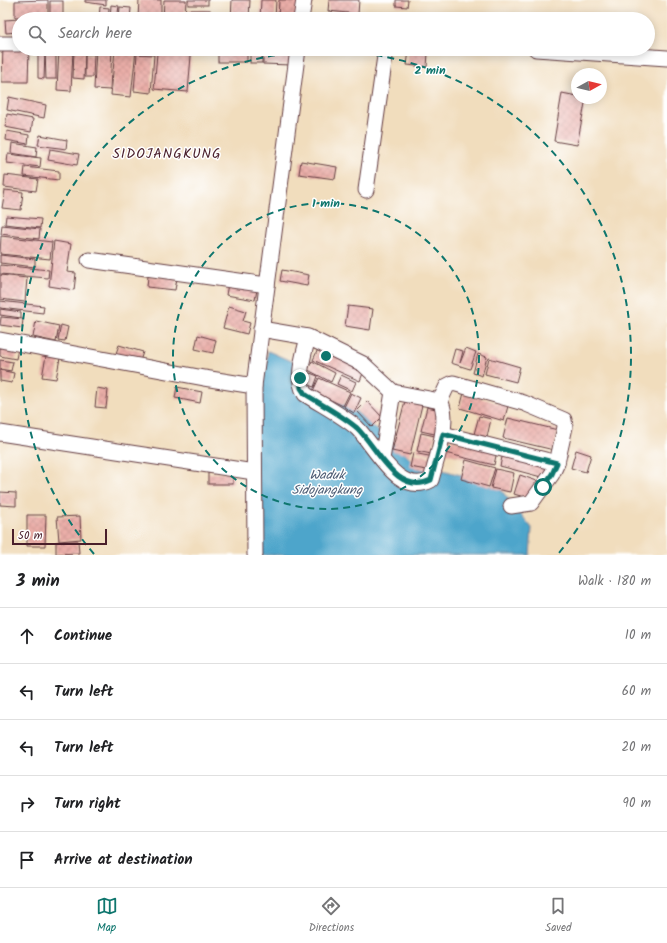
<!DOCTYPE html>
<meta charset="utf-8">
<style>
:root{--surface:#fff;--page:#f6f6f6;--text:#202124;--muted:#757577;--line:#e0e0e0;--accent:#0f766e}
body{margin:0;font-family:Kalam,sans-serif;background:var(--page);color:var(--text)}
.compass{position:absolute;left:571px;top:68px;width:36px;height:36px;border-radius:50%;background:var(--surface);box-shadow:0 2px 10px #0003;rotate:82deg}
.scale{position:absolute;left:12px;bottom:10px;width:95px;box-sizing:border-box;padding-left:4px;border:2px solid #4a1f2b;border-top:0;font-size:11px;line-height:14px;white-space:nowrap;color:#4a1f2b;-webkit-text-stroke:3px #fff;paint-order:stroke}
.stop{position:absolute;width:12px;height:12px;margin:-9px;border:3px solid #0f766e;border-radius:50%;background:#fff}
.stop.end{background:#0f766e;border-color:#fff;box-shadow:0 1px 4px #0008}
.list{margin:0;padding:0;list-style:none}
h2{display:flex;justify-content:space-between;align-items:center;height:52px;margin:0;padding:0 16px;font-size:17px}
h2 small{font-size:13px;font-weight:400;color:var(--muted)}
.list li{display:grid;grid-template-columns:26px 1fr auto;gap:12px;align-items:center;box-sizing:border-box;height:56px;padding:0 16px;border-top:1px solid var(--line)}
.list b{display:block;font-size:15px;white-space:nowrap}
.list em{font-size:13px;font-style:normal;color:var(--muted)}
.icon{flex:none;width:22px;height:22px;fill:none;stroke:currentColor;stroke-width:2;stroke-linecap:round;stroke-linejoin:round}
.map{position:relative;flex:none;width:667px;height:555px;overflow:hidden}
.search{position:absolute;background:var(--surface);box-shadow:0 2px 10px #0003;left:12px;right:12px;top:12px;height:44px;display:flex;align-items:center;gap:10px;box-sizing:border-box;padding:0 14px;border-radius:22px;color:var(--muted);font-size:15px}
.sheet{height:332px;background:var(--surface)}
nav{display:flex;justify-content:space-around;align-items:center;box-sizing:border-box;height:56px;border-top:1px solid var(--line);background:var(--surface);font-size:11px;color:var(--muted)}
nav a{display:grid;justify-items:center;gap:2px}
nav .on{color:var(--accent)}
.map>svg:first-child{display:block}
</style>
<div class="map">
<svg width="667" height="555" viewBox="0 0 667 555">
<defs>
<pattern id="building-cross-hatch" width="8" height="8" patternUnits="userSpaceOnUse"><rect width="8" height="8" fill="#eaaea8"/><path d="M0 0l8 8M0 8l8-8" fill="none" stroke="#ca9591"/></pattern>
</defs>
<rect width="100%" height="100%" fill="#fff"/>
<filter id="ink" filterUnits="userSpaceOnUse"><feTurbulence type="fractalNoise" baseFrequency=".025" numOctaves="2"/><feDisplacementMap in="SourceGraphic" scale="8" xChannelSelector="R" yChannelSelector="G"/><feConvolveMatrix kernelMatrix="1 2 1 2 8 2 1 2 1" color-interpolation-filters="sRGB"/></filter>
<filter id="wash" filterUnits="userSpaceOnUse"><feTurbulence type="fractalNoise" baseFrequency=".012" numOctaves="4" result="noise"/><feDisplacementMap in="SourceGraphic" scale="16" xChannelSelector="R" yChannelSelector="G"/><feGaussianBlur stdDeviation="0.9" result="paint"/><feColorMatrix in="noise" values="0 0 0 0 0 0 0 0 0 0 0 0 0 0 0 0 0 1.4 0 .05"/><feComposite in="paint" operator="in"/></filter>
<g filter="url(#wash)">
<rect width="100%" height="100%" fill="#f1ddbd"/>
<path fill="#4ea5cb" stroke="#4c627b" d="M268 351 309 369 322 392 354 410 414 462 475 479 501 490 532 528 530 555H255L254 410 266 368Z"/>
<g id="blocks">
<g fill="url(#building-cross-hatch)">
<path d="M48 0V16L15 17V1Z"/>
<path d="M85 0H106V5L85 2Z"/>
<path d="M139 0H161V18H138Z"/>
<path d="M164 0H186L185 19H163Z"/>
<rect x="188" y="0" width="20" height="5"/>
<path d="M232 0H250L249 19H231Z"/>
<path d="M261 0H276L275 19H260Z"/>
<path d="M279 0H301L299 19H278Z"/>
<path d="M329 0H359L358 14 328 11Z"/>
<path d="M396 0H408L407 7 396 6Z"/>
<rect x="50" y="1" width="13" height="18"/>
<path d="M111 5 119 6 117 19H110Z"/>
<path d="M100 7 109 8 108 19H99Z"/>
<path d="M120 7 131 8 130 19H119Z"/>
<rect x="189" y="10" width="21" height="9"/>
<path d="M19 19V32L6 33 5 20Z"/>
<path d="M3 45 19 49H29L28 82H2Z"/>
<path d="M45 49H56V79H46Z"/>
<path d="M59 49 73 50 71 91 57 90Z"/>
<path d="M96 49H112L110 90 94 89Z"/>
<path d="M115 49H136L131 97 111 95Z"/>
<rect x="218" y="49" width="29" height="13"/>
<rect x="250" y="49" width="12" height="14"/>
<path d="M263 49H291V65L263 64Z"/>
<path d="M38 51H45L44 79 38 78Z"/>
<path d="M74 51H85L84 79 73 78Z"/>
<path d="M409 51 428 53 427 67 407 65Z"/>
<path d="M157 53 191 56 188 92 154 89Z"/>
<path d="M85 54H94L93 77H85Z"/>
<path d="M137 54 154 55 151 93 134 91Z"/>
<path d="M562 93 577 96V98H586L577 145 554 141Z"/>
<path d="M9 97 46 105 44 118 7 110Z"/>
<path d="M7 114 33 119 31 132 5 127Z"/>
<path d="M7 131 29 135 28 144 6 140Z"/>
<path d="M40 135 67 140 66 149 38 145Z"/>
<path d="M12 143 37 147 36 157 11 153Z"/>
<path d="M50 149 79 154 77 165 48 160Z"/>
<path d="M8 154 41 158 40 167 7 163Z"/>
<path d="M301 161 337 167 335 179 299 174Z"/>
<path d="M25 167 59 171V180L24 176Z"/>
<path d="M5 175 38 179 36 191 4 187Z"/>
<path d="M5 190 23 192 21 210 2 208Z"/>
<path d="M6 216 41 219 40 228 5 224Z"/>
<path d="M2 225 40 229 39 239 1 234Z"/>
<path d="M1 236 52 242 50 259 0 254Z"/>
<path d="M54 241 71 244 67 272 76 273 74 290 49 286Z"/>
<path d="M0 255 35 259V267L0 263Z"/>
<path d="M0 265 49 270 48 278 0 274Z"/>
<path d="M282 270 309 275 307 286 280 281Z"/>
<path d="M0 275 27 278 25 302 0 299Z"/>
<path d="M148 276 177 278 175 290 147 287Z"/>
<path d="M228 284 257 290 255 300 226 295Z"/>
<path d="M0 301 44 306 43 313 0 308Z"/>
<path d="M229 306 246 311 243 321 250 323 247 334 223 328Z"/>
<path d="M348 306 373 309 370 330 345 326Z"/>
<path d="M0 309 21 312V318L0 315Z"/>
<path d="M1 317 23 319 22 328 0 325Z"/>
<path d="M36 321 59 326 56 342 33 337Z"/>
<path d="M61 325 68 327 65 341 58 340Z"/>
<path d="M198 335 216 340 213 353 195 349Z"/>
<path d="M119 345 143 352 139 364 115 356Z"/>
<path d="M0 346 18 349 16 359 0 356Z"/>
<path d="M319 347 365 368 360 381 313 360Z"/>
<path d="M466 348 476 352 470 369 451 363 455 349 463 351 460 363Z"/>
<path d="M478 354 487 357 482 376 473 373Z"/>
<path d="M46 356 60 358 56 379 42 377Z"/>
<path d="M489 358 520 367 516 382 485 374Z"/>
<path d="M0 360 13 362 11 371 0 369Z"/>
<path d="M312 361 335 373 331 382 308 370Z"/>
<path d="M0 370 14 373 12 383 0 381Z"/>
<path d="M310 373 318 376 314 387 305 384Z"/>
<path d="M341 375 356 382 352 391 337 384Z"/>
<path d="M319 378 350 392 343 406 313 391Z"/>
<path d="M177 387 202 392 200 403 175 398Z"/>
<path d="M97 388 108 390 106 408 95 407Z"/>
<path d="M351 393 361 398 354 413 344 407Z"/>
<path d="M464 393 508 406 504 421 460 408Z"/>
<path d="M367 401 382 417 372 427 357 411Z"/>
<path d="M405 401 422 405 410 455 392 451Z"/>
<path d="M427 407 440 410 439 435 421 431Z"/>
<path d="M479 416 491 419 487 437 474 434Z"/>
<path d="M508 418 558 430 554 450 503 438Z"/>
<path d="M421 433 435 436 431 454 417 451Z"/>
<path d="M448 439 497 451 494 465 445 453Z"/>
<path d="M576 450 591 455 586 472 571 468Z"/>
<path d="M413 453 434 457 432 471 410 467Z"/>
<path d="M503 453 548 464 545 478 500 466Z"/>
<path d="M466 460 495 468 489 487 461 479Z"/>
<path d="M496 469 514 473 510 492 491 488Z"/>
<rect x="208" y="473" width="25" height="11"/>
<path d="M520 475 537 481 531 499 514 494Z"/>
<path d="M0 492 16 493V506L0 505Z"/>
<path d="M27 515H46L45 546H27Z"/>
<path d="M80 516 81 539 59 541 57 517Z"/>
<path d="M78 541 79 553 56 554V542Z"/>
</g>
</g>
</g>
<g filter="url(#ink)">
<use href="#blocks" fill-opacity="0" stroke="#633c41" stroke-width="1"/>
<g fill="none" stroke-linecap="round" stroke-linejoin="round">
<g stroke="#633c41" stroke-width="17">
<g id="minor">
<path d="M301 19 304 0"/>
<path d="M0 44H19"/>
<path d="M536 49 667 58"/>
<path d="M366 190 386 49"/>
<path d="M89 260 267 285"/>
<path d="M261 329 308 337C304 355 295 378 305 394 322 405 342 415 357 428 376 447 398 497 431 480 436 460 451 419 440 401L393 392 363 364 308 337"/>
<path d="M0 340 204 378 254 386"/>
<path d="M440 401 447 386 453 383 524 403 564 420 565 427 557 463 552 474 531 503 511 506"/>
<path d="M0 433 254 472"/>
<path d="M443 434 557 463"/>
<path d="M382 459 393 392"/>
<path d="M255 555 254 386 298 49"/>
</g>
</g>
<use href="#minor" stroke="#fff" stroke-width="15"/>
</g>
</g>
<g fill="none" stroke-linecap="round" stroke-linejoin="round" filter="url(#ink)">
<path stroke="#0f766e" stroke-width="5" d="M300 378 301 388 305 394C322 405 342 415 357 428 377 447 397 497 431 480L443 434 557 463 552 474 543 487"/>
</g>
<g fill="none" stroke="#0f766e" stroke-width="2" stroke-dasharray="7 5">
<circle cx="326" cy="356" r="153"/>
<path d="M94 554A305 305 0 1 1 558 554"/>
</g>
<g text-anchor="middle" dominant-baseline="central" stroke-width="3" stroke-linejoin="round" paint-order="stroke">
<g font-size="13" font-style="italic" fill="#4c5b73" stroke="#fff">
<text x="327" y="475">Waduk<tspan x="327" dy="15">Sidojangkung</tspan></text>
</g>
<g font-size="14" letter-spacing="1" fill="#4a1f2b" stroke="#fff">
<text x="167" y="154">SIDOJANGKUNG</text>
</g>
</g>
<circle cx="326" cy="356" r="6" fill="#0f766e" stroke="#fff" stroke-width="2"/>
<g font-size="12" text-anchor="middle" font-weight="bold" fill="#0f766e" stroke="#fff" stroke-width="3" stroke-linejoin="round" paint-order="stroke">
<text x="430" y="74">2 min</text>
<text x="326" y="207">1 min</text>
</g>
</svg>
<svg class="compass" viewBox="-18 -18 36 36"><path d="M0-13l5 13h-10z" fill="#e53935"/><path d="M0 13l5-13h-10z" fill="#757577"/></svg>
<div class="scale">50 m</div>
<div class="stop" style="left:543px;top:487px"></div>
<div class="stop end" style="left:300px;top:378px"></div>
<div class="search"><svg class="icon" aria-label="search" viewBox="0 0 24 24"><circle cx="10" cy="10" r="6"/><path d="M15 15l6 6"/></svg>Search here</div>
</div>
<section class="sheet">
<h2>3 min<small>Walk · 180 m</small></h2>
<ul class="list">
<li><svg class="icon" aria-label="ahead" viewBox="0 0 24 24"><path d="M12 20V5M6 11l6-6 6 6"/></svg><div><b>Continue</b></div><em>10 m</em></li>
<li><svg class="icon" aria-label="left" viewBox="0 0 24 24"><path d="M17 20v-9H6M10 6l-5 5 5 5"/></svg><div><b>Turn left</b></div><em>60 m</em></li>
<li><svg class="icon" aria-label="left" viewBox="0 0 24 24"><path d="M17 20v-9H6M10 6l-5 5 5 5"/></svg><div><b>Turn left</b></div><em>20 m</em></li>
<li><svg class="icon" aria-label="right" viewBox="0 0 24 24"><path d="M7 20v-9h11M14 6l5 5-5 5"/></svg><div><b>Turn right</b></div><em>90 m</em></li>
<li><svg class="icon" aria-label="arrive" viewBox="0 0 24 24"><path d="M6 21V4h12l-3 4 3 4H6"/></svg><div><b>Arrive at destination</b></div></li>
</ul>
</section>
<nav>
<a class="on"><svg class="icon" aria-label="map" viewBox="0 0 24 24"><path d="M3 6l6-2 6 2 6-2v14l-6 2-6-2-6 2zM9 4v14M15 6v14"/></svg>Map</a>
<a><svg class="icon" aria-label="directions" viewBox="0 0 24 24"><path d="M12 3l9 9-9 9-9-9zM9 14v-3h6M13 9l2 2-2 2"/></svg>Directions</a>
<a><svg class="icon" aria-label="saved" viewBox="0 0 24 24"><path d="M7 4h10v16l-5-4-5 4z"/></svg>Saved</a>
</nav>
